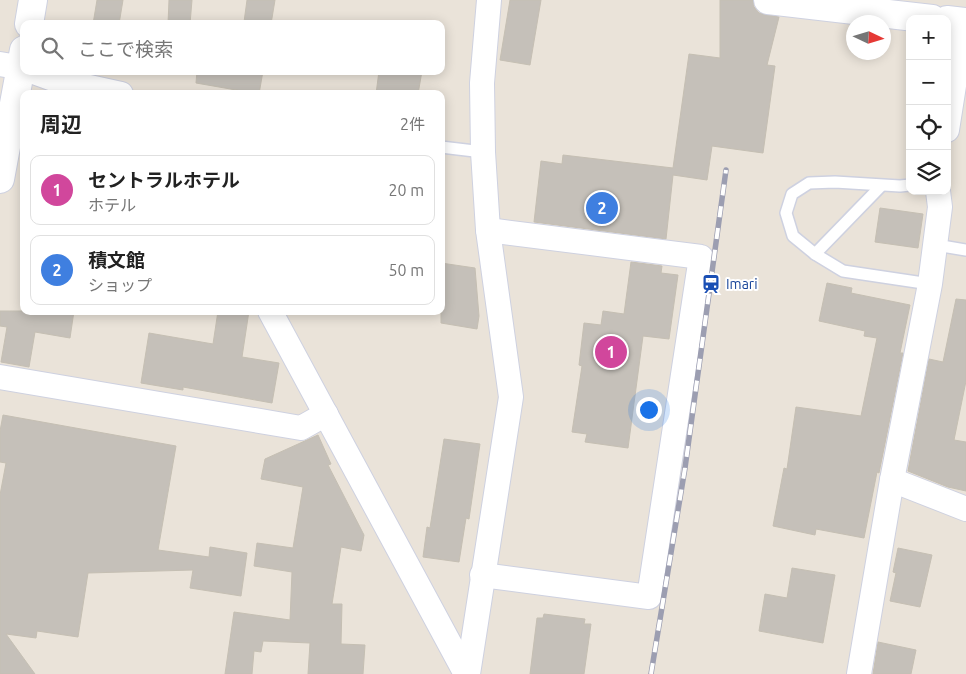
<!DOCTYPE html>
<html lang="ja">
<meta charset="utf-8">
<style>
:root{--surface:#fff;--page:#f2f2f2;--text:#222;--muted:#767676;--line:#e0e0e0;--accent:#db2777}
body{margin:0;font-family:Ubuntu,"Noto Sans JP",sans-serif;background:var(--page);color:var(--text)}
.controls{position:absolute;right:15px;top:15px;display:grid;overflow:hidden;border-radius:10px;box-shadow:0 2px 12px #0003}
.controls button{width:45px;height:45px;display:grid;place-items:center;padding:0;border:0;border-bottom:1px solid var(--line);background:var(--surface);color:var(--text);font:25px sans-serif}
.compass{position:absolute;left:846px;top:15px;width:45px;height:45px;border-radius:50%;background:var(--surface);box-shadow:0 2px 12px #0003;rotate:94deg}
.you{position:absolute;left:648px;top:409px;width:18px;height:18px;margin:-12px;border:4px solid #fff;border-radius:50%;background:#1a73e8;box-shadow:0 0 0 8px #1a73e833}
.badge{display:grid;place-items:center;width:32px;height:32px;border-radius:50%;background:var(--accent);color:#fff;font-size:16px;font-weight:700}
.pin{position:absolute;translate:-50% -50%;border:2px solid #fff;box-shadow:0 1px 5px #0006}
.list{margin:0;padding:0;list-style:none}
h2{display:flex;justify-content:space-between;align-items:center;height:65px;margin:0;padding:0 20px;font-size:21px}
h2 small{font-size:16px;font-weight:400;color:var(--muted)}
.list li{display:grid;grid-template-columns:32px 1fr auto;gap:15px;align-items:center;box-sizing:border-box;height:70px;margin:0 10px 10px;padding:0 10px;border:1px solid var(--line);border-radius:10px}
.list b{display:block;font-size:19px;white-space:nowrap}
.list p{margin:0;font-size:16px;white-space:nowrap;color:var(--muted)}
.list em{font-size:16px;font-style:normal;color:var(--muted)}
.icon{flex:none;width:28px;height:28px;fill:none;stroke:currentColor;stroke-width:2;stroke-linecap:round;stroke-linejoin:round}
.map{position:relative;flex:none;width:966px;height:674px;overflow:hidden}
.search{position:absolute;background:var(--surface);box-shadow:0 2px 12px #0003;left:20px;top:20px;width:425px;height:55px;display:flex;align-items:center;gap:12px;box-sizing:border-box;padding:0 18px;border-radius:10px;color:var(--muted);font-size:19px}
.panel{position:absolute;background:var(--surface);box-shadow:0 2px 12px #0003;left:20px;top:90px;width:425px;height:225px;border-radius:10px}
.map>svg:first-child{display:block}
</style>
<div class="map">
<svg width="966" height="674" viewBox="0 0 966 674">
<rect width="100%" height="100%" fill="#eae3d9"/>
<g fill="#c5c0b9" stroke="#c5bfb3">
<path d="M97 0H123L119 24H93Z"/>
<path d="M169 0H192L190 24H168Z"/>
<path d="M247 0H275L271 24 244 22Z"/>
<path d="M510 0H541L530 65 500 60Z"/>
<path d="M720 0H753L754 7 759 13 779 17 767 65 775 66 763 153 712 146 707 180 673 175 666 239 534 222 541 161 562 164 563 155 673 168 689 54 720 58Z"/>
<path d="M197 71H263L259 94 196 83Z"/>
<path d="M379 71H422L418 94H376Z"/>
<path d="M880 208 923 214 918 248 875 242Z"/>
<path d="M631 262 662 266 661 273 678 275 669 339 643 336 628 448 585 442 587 434 572 432 582 366 579 365 584 323 601 325 603 311 624 314Z"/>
<path d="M441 263 475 268 479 316 477 329 441 323Z"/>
<path d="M827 283 852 288 851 293 910 305 900 353H903L879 473 877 472 864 538 816 529 815 535 773 526 784 468 787 469 796 407 861 416 877 338 864 336 865 331 819 321Z"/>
<path d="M956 299 966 300V381L954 440 966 442V491L948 487 908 471 929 359 943 362Z"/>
<path d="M0 311H74L70 338 35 332 29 367 1 362 7 327 0 326Z"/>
<path d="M218 311H249L242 357 279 363 272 403 183 387V390L141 383 149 333 213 344Z"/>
<path d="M3 415 176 446 158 550 209 557 210 547 247 553 241 596 190 588 193 570 88 573 78 637 37 631 36 638 6 634 35 674H0V495L6 463 0 462V431Z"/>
<path d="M318 435 331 464 328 465 364 535 361 551 341 547 332 604H342L341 644 365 645 363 674H308L310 643 263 641 261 652 254 651 252 674H225L234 612 290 620 292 572 254 566 257 543 293 548 303 487 261 479 265 459Z"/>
<path d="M444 439 480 444 469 519 466 518 459 562 423 557 427 527 430 528Z"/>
<path d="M898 548 932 555 920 607 890 601 896 573 893 572Z"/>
<path d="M792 568 835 575 823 643 759 631 765 594 787 598Z"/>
<path d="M544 614 585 619 584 624H591L584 674H530L537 618H543Z"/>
<path d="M878 642 916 650 911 674H873Z"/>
</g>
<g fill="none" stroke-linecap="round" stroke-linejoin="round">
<g stroke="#ced1e0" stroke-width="14">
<g id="service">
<path d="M441 147 483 152"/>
<path d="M910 185 900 186 835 182 809 183 792 194 786 213 793 236 815 254 843 271 930 284"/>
<path d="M936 245 966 250"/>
<path d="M815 254 881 186"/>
</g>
</g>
<g stroke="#ced1e0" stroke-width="26">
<g id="minor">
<path d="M0 64 24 68"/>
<path d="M31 71 53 79 121 94"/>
<path d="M947 130 964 22"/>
<path d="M270 311 466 674"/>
<path d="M0 377 301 428 326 414"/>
<path d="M892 480 966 509"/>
<path d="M482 575 649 597 701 257 488 230"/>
<path d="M468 674 511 397 488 230 483 152 482 83 489 0"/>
<path d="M859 674 892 480 930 284 940 207 938 191"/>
</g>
</g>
<g stroke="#ced1e0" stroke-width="30">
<g id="tertiary">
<path d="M29 24 33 0"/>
<path d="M0 179 24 50"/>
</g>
</g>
<g stroke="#ced1e0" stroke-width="30">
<g id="secondary">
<path d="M768 0 932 19"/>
<path d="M947 20 966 22"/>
</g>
</g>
<use href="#service" stroke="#fff" stroke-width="11"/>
<use href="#minor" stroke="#fff" stroke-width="24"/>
<use href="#tertiary" stroke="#fff" stroke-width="28"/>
<use href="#secondary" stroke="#fff" stroke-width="28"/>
<g stroke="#9c9eb1" stroke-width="5.5">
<path id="rail" d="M651 674 685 468 726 170"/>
</g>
<use href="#rail" stroke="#fff" stroke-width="4" stroke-dasharray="11" stroke-linecap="butt"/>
</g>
<defs>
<g id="station-bare" transform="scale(1.5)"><path d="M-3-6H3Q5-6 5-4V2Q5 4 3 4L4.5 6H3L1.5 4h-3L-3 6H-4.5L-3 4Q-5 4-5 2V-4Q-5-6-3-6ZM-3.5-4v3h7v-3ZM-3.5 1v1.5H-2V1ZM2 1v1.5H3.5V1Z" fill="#1a4fb4" stroke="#fff" stroke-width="2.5" paint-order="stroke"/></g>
</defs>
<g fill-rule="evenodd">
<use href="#station-bare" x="711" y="284"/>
</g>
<g text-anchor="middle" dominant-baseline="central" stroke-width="4" stroke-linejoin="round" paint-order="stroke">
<g font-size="14" fill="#164399" stroke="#fff" text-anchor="start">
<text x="726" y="284">Imari</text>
</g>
</g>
</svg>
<div class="controls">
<button>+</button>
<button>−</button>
<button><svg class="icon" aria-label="locate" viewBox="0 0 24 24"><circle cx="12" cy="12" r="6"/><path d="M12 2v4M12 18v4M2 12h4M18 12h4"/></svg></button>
<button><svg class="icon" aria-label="layers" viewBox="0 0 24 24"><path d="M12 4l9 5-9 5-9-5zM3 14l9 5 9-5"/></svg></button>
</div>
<svg class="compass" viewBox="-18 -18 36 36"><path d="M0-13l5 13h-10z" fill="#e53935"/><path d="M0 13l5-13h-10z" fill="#767676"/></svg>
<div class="you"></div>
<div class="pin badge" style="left:611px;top:352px;background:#d1479c">1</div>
<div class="pin badge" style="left:602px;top:208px;background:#3f7fe0">2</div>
<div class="search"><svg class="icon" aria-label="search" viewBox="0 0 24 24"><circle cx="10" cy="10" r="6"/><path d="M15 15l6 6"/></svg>ここで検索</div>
<section class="panel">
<h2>周辺<small>2件</small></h2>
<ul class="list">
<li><span class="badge" style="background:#d1479c">1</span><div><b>セントラルホテル</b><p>ホテル</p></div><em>20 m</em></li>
<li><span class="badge" style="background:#3f7fe0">2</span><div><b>積文館</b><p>ショップ</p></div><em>50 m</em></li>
</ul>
</section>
</div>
